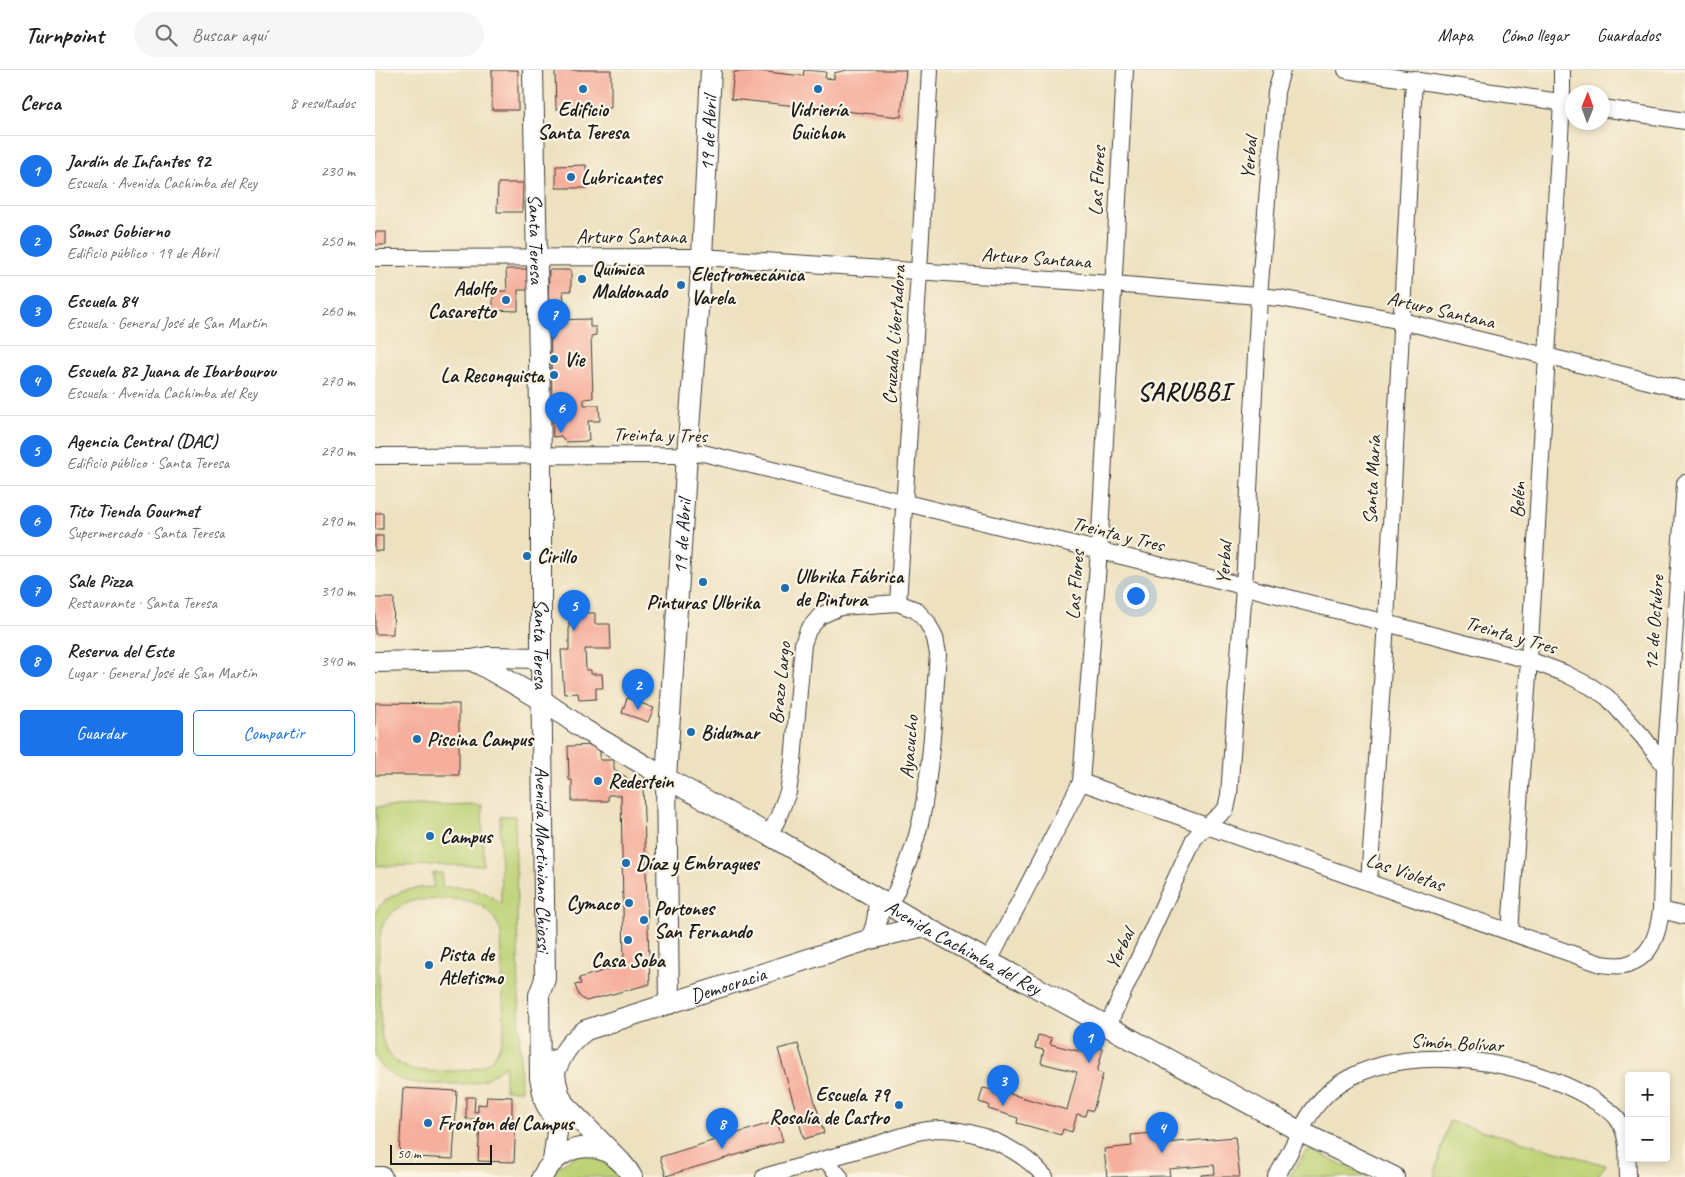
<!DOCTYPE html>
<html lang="es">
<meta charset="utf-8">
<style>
:root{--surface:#fff;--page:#f6f6f6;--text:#202124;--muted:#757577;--line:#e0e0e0;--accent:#1a73e8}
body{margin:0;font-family:Caveat,sans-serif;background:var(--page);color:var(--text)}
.controls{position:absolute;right:15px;bottom:15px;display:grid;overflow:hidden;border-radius:5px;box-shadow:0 2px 8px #0003}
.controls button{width:45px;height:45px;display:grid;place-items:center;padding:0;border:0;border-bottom:1px solid var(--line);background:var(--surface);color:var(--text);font:25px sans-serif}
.compass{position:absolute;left:1190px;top:15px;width:45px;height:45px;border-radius:50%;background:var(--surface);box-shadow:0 2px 8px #0003;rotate:1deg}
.scale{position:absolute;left:15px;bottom:12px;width:102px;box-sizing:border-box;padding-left:5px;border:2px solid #1c1c1c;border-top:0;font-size:14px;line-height:18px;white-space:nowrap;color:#1c1c1c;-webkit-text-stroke:4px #fcf5e5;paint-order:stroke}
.you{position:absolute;left:760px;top:525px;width:18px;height:18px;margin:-12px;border:4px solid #fff;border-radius:50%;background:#1a73e8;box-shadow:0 0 0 8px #1a73e833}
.badge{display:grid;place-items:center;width:32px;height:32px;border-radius:50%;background:var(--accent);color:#fff;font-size:16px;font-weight:700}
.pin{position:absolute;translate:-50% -41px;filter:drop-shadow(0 1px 2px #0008)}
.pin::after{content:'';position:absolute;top:26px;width:18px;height:15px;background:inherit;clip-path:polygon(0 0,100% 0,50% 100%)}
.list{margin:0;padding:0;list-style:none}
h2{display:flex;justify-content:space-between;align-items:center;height:65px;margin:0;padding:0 20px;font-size:21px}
h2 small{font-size:16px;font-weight:400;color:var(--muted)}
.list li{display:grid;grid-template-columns:32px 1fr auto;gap:15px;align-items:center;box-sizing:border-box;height:70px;padding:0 20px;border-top:1px solid var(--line)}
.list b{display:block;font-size:19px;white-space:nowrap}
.list p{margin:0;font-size:16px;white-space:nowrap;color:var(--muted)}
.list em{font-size:16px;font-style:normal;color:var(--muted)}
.actions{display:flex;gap:10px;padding:15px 20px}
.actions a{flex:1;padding:11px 0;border:1px solid var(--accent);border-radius:5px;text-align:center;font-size:18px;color:var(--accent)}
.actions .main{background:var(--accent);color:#fff}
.icon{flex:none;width:28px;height:28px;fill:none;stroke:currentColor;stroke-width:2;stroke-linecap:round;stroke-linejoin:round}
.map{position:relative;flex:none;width:1310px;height:1107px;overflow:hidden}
header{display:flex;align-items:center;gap:30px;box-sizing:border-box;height:70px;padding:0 25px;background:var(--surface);border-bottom:1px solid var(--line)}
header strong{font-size:24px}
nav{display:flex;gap:28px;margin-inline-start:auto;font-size:18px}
.search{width:350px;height:45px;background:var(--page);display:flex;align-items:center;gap:12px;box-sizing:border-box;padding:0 18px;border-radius:28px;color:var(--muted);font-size:19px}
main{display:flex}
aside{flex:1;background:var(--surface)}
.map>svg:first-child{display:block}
</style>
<header>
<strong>Turnpoint</strong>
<div class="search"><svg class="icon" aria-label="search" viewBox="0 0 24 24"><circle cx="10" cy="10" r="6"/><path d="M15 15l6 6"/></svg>Buscar aquí</div>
<nav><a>Mapa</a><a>Cómo llegar</a><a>Guardados</a></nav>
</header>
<main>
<aside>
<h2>Cerca<small>8 resultados</small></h2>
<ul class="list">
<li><span class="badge">1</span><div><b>Jardín de Infantes 92</b><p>Escuela · Avenida Cachimba del Rey</p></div><em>230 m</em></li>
<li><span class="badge">2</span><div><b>Somos Gobierno</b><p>Edificio público · 19 de Abril</p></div><em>250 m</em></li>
<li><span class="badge">3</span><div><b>Escuela 84</b><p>Escuela · General José de San Martín</p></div><em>260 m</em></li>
<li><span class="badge">4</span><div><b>Escuela 82 Juana de Ibarbourou</b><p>Escuela · Avenida Cachimba del Rey</p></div><em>270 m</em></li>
<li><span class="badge">5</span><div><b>Agencia Central (DAC)</b><p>Edificio público · Santa Teresa</p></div><em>270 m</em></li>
<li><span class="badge">6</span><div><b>Tito Tienda Gourmet</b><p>Supermercado · Santa Teresa</p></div><em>290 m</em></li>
<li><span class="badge">7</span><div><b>Sale Pizza</b><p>Restaurante · Santa Teresa</p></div><em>310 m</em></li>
<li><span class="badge">8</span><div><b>Reserva del Este</b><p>Lugar · General José de San Martín</p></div><em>340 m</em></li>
</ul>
<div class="actions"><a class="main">Guardar</a><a>Compartir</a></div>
</aside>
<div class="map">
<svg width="1310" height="1107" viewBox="0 0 1310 1107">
<rect width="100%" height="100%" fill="#fcf5e5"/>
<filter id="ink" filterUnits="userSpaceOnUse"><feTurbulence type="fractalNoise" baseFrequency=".02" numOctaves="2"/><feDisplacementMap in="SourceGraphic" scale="10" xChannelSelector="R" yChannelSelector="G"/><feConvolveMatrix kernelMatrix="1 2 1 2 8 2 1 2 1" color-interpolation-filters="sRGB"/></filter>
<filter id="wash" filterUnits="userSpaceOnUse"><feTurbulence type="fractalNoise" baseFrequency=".0096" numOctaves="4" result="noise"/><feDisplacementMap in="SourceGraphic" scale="20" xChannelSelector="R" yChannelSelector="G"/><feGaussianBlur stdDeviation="1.12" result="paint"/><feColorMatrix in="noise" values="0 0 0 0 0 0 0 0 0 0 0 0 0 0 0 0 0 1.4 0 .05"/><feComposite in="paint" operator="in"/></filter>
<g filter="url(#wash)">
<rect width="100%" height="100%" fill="#eee1c0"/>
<g fill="#bdd276" stroke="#6c7749" fill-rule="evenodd">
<path d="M107 735 108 795 2 796 1 737Z"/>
<path d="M125 746H140L146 1020H130V995C123 1001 116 1007 107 1010 96 1015 84 1014 72 1014 44 1014 15 1015 0 986V842C15 821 35 818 59 817L58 803H67V817C96 817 104 816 126 834ZM41 830C77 830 113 821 126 863L129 961C122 997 102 1001 70 1001 37 1002 14 1000 6 963 6 940 0 871 8 855 15 841 27 834 41 830Z"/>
<path d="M1074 1051 1231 1095 1221 1107H1059Z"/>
<path d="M213 1078 257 1107H167Z"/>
<path d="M939 1081 993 1107H914L931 1082Z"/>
</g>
<g id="blocks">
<g fill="#f6af9d">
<rect x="117" y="0" width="26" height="40"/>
<path d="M180 0H236V38L181 39Z"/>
<path d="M429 0 451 2 450 8 459 9V3L472 0H531L526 47 356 29 359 2 383 1 428 6Z"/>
<path d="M211 95 212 118H181V96Z"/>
<path d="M123 113H148L147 142H122Z"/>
<rect x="0" y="162" width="11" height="13"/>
<path d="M131 199H153V220H143V241L118 240V221H132Z"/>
<path d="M174 200H196V221H188L189 233H173Z"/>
<path d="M215 249V257H221V265L216 266 218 328 209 329V335H224L225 351H213L214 371 191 372 186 366 178 367 175 250Z"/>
<rect x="0" y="443" width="8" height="16"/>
<rect x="0" y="466" width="8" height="15"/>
<path d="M0 528H19L18 564H0Z"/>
<path d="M194 543H220V554H235L236 579H210L211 600H216V604H227L228 618H221V629L204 630 203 623 189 624 186 580H194Z"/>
<path d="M252 628 279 638 273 652 247 643Z"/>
<path d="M0 633 84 634V705H0Z"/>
<path d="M225 675V690H239V699L268 718 275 914 211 931 204 926 200 915 206 914 204 908 249 895 246 725H233V731H197V710H194L193 676Z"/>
<path d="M663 965 677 968 675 974 711 983 713 975 728 979 722 1002 728 1004 718 1041 712 1039 710 1046 702 1044 697 1062 688 1059 686 1065 642 1053 643 1048 613 1039 614 1035 604 1032 608 1018 618 1020 619 1016 636 1020 635 1024 692 1040 702 1002 666 993 669 980 660 978Z"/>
<path d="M423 974 449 1063 429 1069 403 979Z"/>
<path d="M28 1018 82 1021 78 1089 24 1086Z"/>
<path d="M112 1026 137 1027V1051H141L139 1092 103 1091 105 1049H91V1027H100L99 1042H103V1034L111 1035Z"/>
<path d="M402 1051 408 1071 291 1106 285 1087Z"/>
<path d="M789 1062 790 1073 860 1067 865 1107H826V1105L840 1104 839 1095 794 1099 795 1106 732 1107 729 1079 757 1076 756 1065Z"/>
</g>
</g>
</g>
<g filter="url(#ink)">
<use href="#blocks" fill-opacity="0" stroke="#3c3a35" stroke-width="1"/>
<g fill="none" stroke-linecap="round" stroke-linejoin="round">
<g stroke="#3c3a35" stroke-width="18">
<g id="minor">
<path d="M971 0 1198 34"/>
<path d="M1228 38 1310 51"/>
<path d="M0 188 327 187 738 214 905 228 1027 251 1310 320"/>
<path d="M0 386 312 385 328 383 856 513 1154 590 1189 603 1215 616 1232 627 1268 667 1290 696 1286 840C1283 865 1276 889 1249 895 1242 896 1233 895 1226 894L706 712"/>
<path d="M523 533 544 202 555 0"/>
<path d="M1290 696 1310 413"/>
<path d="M394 765 402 750 413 722 418 691 428 574 433 560 445 546 465 537 523 533 541 540 552 552 560 568 563 584C559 632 558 680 550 727 545 764 531 802 514 836"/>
<path d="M994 812 1011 552 1039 9"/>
<path d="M1286 840 1310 846"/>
<path d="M1135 862 1154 590 1187 32V0"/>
<path d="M614 891 706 712 724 481 750 0"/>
<path d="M732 957 819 769 825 762 851 739 854 725 869 517 884 226 901 22 907 0"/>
<path d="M450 1089 465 1107"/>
<path d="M389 1107C427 1096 465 1085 503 1074 522 1068 545 1059 566 1059 603 1060 645 1078 670 1107"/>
<path d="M901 1107C924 1070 932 1030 974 1008 1040 972 1152 991 1215 1028 1224 1034 1236 1040 1242 1048 1255 1066 1252 1087 1253 1107"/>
</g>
</g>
<g stroke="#3c3a35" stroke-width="22">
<g id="tertiary">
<path id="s1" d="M158 0 166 386V588L170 909 164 925 165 1008 170 1032 181 1054 182 1062 178 1091"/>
<path d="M96 590 113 587 166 588"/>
<path id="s2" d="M0 592 95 590 106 595 167 630 210 660 291 708 394 765 549 856 926 1062 1019 1107"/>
<path d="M496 869C502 855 504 845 503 829"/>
<path id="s3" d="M294 934 291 708 312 385 327 187 336 0"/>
<path d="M179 990C180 1006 181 1020 189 1034L246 1092"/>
<path id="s4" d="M180 1002C188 982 194 973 211 960L496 869 549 856"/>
<path d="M0 1107H7"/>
<path d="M167 1107C188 1068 235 1067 257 1107"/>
</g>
</g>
<use href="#minor" stroke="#fff" stroke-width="16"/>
<use href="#tertiary" stroke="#fff" stroke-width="20"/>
</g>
</g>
<g fill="#1f6fb2" stroke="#fcf5e5" stroke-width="2">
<circle cx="208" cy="19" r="5"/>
<circle cx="443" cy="19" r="5"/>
<circle cx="196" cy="107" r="5"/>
<circle cx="207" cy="209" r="5"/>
<circle cx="306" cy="215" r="5"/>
<circle cx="131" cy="230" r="5"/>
<circle cx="179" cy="289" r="5"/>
<circle cx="179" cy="305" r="5"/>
<circle cx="152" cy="486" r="5"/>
<circle cx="328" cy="512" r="5"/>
<circle cx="410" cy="518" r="5"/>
<circle cx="316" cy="662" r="5"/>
<circle cx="42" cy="669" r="5"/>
<circle cx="223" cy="711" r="5"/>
<circle cx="55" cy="766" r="5"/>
<circle cx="251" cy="793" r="5"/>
<circle cx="254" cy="833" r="5"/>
<circle cx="269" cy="850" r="5"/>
<circle cx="253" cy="870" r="5"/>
<circle cx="54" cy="895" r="5"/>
<circle cx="524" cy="1035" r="5"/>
<circle cx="53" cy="1053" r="5"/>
</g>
<g text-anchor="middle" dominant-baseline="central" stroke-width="4.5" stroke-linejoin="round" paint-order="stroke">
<g font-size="20" font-weight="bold" fill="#1c1c1c" stroke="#fcf5e5" text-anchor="start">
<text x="208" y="39" text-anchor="middle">Edificio<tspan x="208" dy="23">Santa Teresa</tspan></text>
<text x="443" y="39" text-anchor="middle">Vidriería<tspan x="443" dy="23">Guichon</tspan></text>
<text x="206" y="107">Lubricantes</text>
<text x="217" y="198">Química<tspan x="217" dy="23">Maldonado</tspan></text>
<text x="316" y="204">Electromecánica<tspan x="316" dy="23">Varela</tspan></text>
<text x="121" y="218" text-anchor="end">Adolfo<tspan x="121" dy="23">Casaretto</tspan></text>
<text x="189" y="289">Vie</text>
<text x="169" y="305" text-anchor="end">La Reconquista</text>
<text x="162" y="486">Cirillo</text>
<text x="420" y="506">Ulbrika Fábrica<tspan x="420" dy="23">de Pintura</tspan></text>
<text x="328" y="532" text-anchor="middle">Pinturas Ulbrika</text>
<text x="326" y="662">Bidumar</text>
<text x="52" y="669">Piscina Campus</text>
<text x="233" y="711">Redestein</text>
<text x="65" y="766">Campus</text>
<text x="261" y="793">Díaz y Embragues</text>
<text x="244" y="833" text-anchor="end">Cymaco</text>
<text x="279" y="838">Portones<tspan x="279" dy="23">San Fernando</tspan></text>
<text x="64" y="884">Pista de<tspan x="64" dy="23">Atletismo</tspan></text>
<text x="253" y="890" text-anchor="middle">Casa Soba</text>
<text x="514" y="1024" text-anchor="end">Escuela 79<tspan x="514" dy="23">Rosalía de Castro</tspan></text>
<text x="63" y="1053">Fronton del Campus</text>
</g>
<g font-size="20" fill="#1c1c1c" stroke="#fcf5e5">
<text stroke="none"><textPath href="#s3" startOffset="872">19 de Abril</textPath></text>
<text transform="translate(874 88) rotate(-85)">Yerbal</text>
<text transform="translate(722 111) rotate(-87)">Las Flores</text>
<text x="256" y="166">Arturo Santana</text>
<text stroke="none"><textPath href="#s1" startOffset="169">Santa Teresa</textPath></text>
<text transform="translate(661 188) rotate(4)">Arturo Santana</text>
<text transform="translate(1066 240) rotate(13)">Arturo Santana</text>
<text transform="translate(519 265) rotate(-86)">Cruzada Libertadora</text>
<text transform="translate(285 365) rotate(1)">Treinta y Tres</text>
<text transform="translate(997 410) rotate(-87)">Santa María</text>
<text transform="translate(1143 430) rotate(-87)">Belén</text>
<text transform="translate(743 464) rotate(14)">Treinta y Tres</text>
<text stroke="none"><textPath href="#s3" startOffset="468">19 de Abril</textPath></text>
<text transform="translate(849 493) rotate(-87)">Yerbal</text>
<text transform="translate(700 515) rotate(-86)">Las Flores</text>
<text transform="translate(1279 553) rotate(-86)">12 de Octubre</text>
<text transform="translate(1136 565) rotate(16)">Treinta y Tres</text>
<text stroke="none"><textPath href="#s1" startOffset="574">Santa Teresa</textPath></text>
<text transform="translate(405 613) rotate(-84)">Brazo Largo</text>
<text transform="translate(534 677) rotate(-85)">Ayacucho</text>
<text stroke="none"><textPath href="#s1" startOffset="789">Avenida Martiniano Chiossi</textPath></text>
<text transform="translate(1030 802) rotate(19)">Las Violetas</text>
<text stroke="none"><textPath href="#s2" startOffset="666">Avenida Cachimba del Rey</textPath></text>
<text transform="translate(745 879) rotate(-65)">Yerbal</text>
<text stroke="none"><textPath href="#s4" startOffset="202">Democracia</textPath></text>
<text transform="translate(1082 973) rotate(3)">Simón Bolívar</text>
</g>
<g font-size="25" font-weight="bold" letter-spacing="1" fill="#1c1c1c" stroke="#fcf5e5">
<text x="809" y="322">SARUBBI</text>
</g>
</g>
</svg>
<div class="controls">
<button>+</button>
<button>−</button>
</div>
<svg class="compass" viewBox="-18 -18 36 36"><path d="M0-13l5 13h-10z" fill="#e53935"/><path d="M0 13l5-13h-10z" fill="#757577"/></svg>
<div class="scale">50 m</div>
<div class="you"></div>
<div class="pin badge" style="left:714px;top:993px">1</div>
<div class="pin badge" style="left:263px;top:640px">2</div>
<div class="pin badge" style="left:628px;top:1036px">3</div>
<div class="pin badge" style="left:787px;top:1083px">4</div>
<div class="pin badge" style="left:199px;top:561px">5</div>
<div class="pin badge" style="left:186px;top:363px">6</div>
<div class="pin badge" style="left:179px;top:270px">7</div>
<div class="pin badge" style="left:347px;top:1079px">8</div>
</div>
</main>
